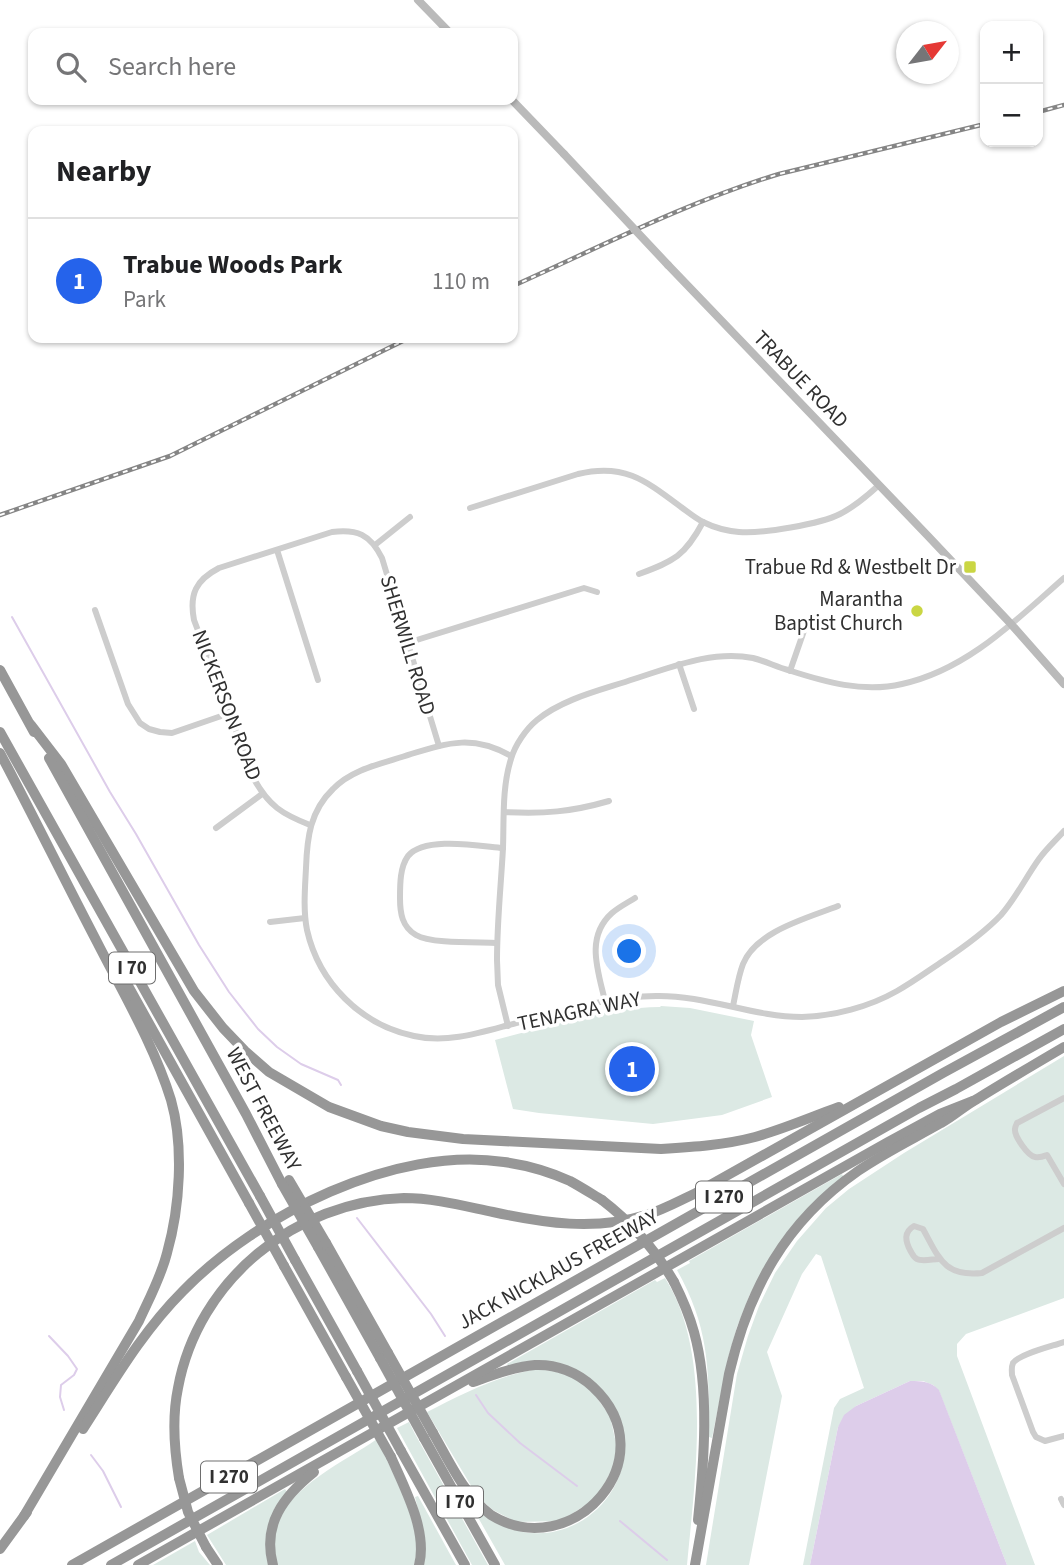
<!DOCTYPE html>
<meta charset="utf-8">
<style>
:root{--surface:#fff;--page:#f6f6f6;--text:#202124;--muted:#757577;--line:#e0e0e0;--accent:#2563eb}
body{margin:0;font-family:"Source Sans 3",sans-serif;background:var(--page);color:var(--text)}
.controls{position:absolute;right:21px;top:21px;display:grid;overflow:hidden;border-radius:14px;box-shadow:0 2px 5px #0004}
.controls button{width:63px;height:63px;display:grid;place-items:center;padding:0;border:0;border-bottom:2px solid var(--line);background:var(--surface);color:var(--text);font:35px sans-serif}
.compass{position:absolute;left:896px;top:21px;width:63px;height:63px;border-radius:50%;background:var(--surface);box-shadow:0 2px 5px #0004;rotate:59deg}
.you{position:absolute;left:630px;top:952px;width:24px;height:24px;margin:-18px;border:5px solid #fff;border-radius:50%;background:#1a73e8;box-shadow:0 0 0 10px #1a73e833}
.badge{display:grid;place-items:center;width:46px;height:46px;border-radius:50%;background:var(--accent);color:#fff;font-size:23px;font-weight:700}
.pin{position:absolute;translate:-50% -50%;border:4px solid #fff;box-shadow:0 2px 7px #0006}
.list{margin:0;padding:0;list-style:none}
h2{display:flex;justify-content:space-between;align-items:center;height:91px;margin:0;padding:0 28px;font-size:30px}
h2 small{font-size:23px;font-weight:400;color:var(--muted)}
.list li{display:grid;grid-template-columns:46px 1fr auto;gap:21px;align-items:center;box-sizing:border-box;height:126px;padding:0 28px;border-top:2px solid var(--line)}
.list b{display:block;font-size:26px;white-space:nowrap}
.list p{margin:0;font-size:23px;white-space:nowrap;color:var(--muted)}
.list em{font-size:23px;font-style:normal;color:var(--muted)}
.icon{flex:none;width:38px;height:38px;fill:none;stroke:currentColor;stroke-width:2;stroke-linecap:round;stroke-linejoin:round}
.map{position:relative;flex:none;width:1064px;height:1565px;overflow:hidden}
.search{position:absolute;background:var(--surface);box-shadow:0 2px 5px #0004;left:28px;top:28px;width:490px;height:77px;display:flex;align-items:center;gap:18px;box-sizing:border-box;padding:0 24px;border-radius:14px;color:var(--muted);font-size:26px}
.panel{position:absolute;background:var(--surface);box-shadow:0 2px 5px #0004;left:28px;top:126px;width:490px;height:217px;border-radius:14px}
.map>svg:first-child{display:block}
</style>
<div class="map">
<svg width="1064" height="1565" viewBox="0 0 1064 1565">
<rect width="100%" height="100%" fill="#fff"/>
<g fill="#dce9e4">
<path d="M661 1006 690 1008 754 1021 751 1035 772 1097 722 1115 653 1124 539 1113 513 1109 495 1040C549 1026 604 1008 660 1007Z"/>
<path d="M1064 1056V1298L966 1334 957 1344V1356L1035 1565H1007L939 1391 933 1385 923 1381H910L856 1406 838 1427 810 1565H803L834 1408 840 1399 864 1388 821 1256 816 1254 802 1274 767 1352 782 1396 749 1565H706L737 1374 748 1336 759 1306 775 1273 797 1241 826 1208 849 1189 904 1153Z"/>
<path d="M842 1174 844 1178 821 1198 750 1294 737 1327 728 1358 712 1438 709 1437C709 1371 710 1329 677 1270L690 1263 689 1261Z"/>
<path d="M665 1278C713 1353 695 1479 687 1565H505L467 1498C479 1508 491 1521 506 1527 578 1556 651 1479 615 1409 606 1393 594 1379 578 1371 568 1367 523 1368 509 1367L507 1364 655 1280 657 1282Z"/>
<path d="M538 1369 552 1371 569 1375 591 1390 610 1416 617 1448 615 1463 598 1497 561 1521 516 1522 493 1510 478 1497 470 1484 427 1412C462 1394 499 1375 538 1369Z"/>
<path d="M409 1422 415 1434 488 1565H472L397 1428Z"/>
<path d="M377 1439C390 1468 417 1517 417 1549 417 1554 415 1560 414 1565H277C276 1556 273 1546 274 1538 278 1491 343 1463 377 1439Z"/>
<path d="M285 1489 287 1492 274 1509 269 1565H226L207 1535Z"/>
<path d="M418 1496 456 1565H421V1521L415 1497Z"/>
<path d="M195 1541 199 1552 210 1565H153Z"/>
</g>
<path fill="#ddcdea" d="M910 1381C922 1381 930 1381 939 1390L1007 1565H810L838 1427 844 1415 856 1406Z"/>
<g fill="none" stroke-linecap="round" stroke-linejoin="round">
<g stroke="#ddcdea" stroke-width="2">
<path d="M12 617 110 792 136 834 199 945 229 992 258 1029 277 1047 301 1064 338 1080 341 1085"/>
<path d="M357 1218 431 1314 445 1336"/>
<path d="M49 1336 68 1356 77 1369 74 1375 61 1385 60 1397 64 1410"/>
<path d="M476 1395 488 1413 520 1443 577 1486"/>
<path d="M91 1455 103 1471 121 1507"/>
<path d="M620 1521 667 1560"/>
</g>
<g stroke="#cdcdcd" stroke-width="6">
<path d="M470 508 578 474C624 463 645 480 681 507 688 512 695 518 703 522 713 527 728 531 739 532 761 534 821 524 840 514 854 507 867 496 879 485"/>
<path d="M375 545 410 517"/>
<path d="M277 550 318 680"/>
<path d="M639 574C674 561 685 556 703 522"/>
<path d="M95 610 128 704 140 723 149 729 160 732 172 733 230 713"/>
<path d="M407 643 584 588 597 592"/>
<path d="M679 664 694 709"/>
<path d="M790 671 806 625"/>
<path d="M511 756C474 735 450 742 411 754 385 763 353 768 333 789 310 811 307 838 306 868 305 888 303 910 307 930 319 983 361 1025 414 1036 445 1043 476 1034 505 1026 554 1014 605 996 656 996 706 995 753 1017 802 1017 834 1016 869 1007 897 991 913 982 928 971 943 961 964 947 984 933 1001 915 1016 898 1026 877 1039 859 1046 849 1056 840 1064 831"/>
<path d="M504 812C544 814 571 812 609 801"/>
<path d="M310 825C282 814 269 806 254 779L194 620C189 594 196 580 219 568L332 532C357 529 370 534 382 558L439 746"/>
<path d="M216 828 262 794"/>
<path d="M270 922 305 918"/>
<path d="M497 943C478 942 431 944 416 935 402 927 400 913 400 898 400 884 400 867 408 856 425 836 479 846 503 848"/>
<path d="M605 1001C598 971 585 937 612 913 619 907 627 903 635 898"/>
<path d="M733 1006C736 992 738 977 743 964 756 931 808 918 838 906"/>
<path d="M508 1026 498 985 497 960C497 922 501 885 503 848 504 819 502 787 511 759 515 745 526 729 537 720 564 698 602 690 634 679 672 667 712 650 753 658 765 661 777 667 788 670 825 682 863 693 902 684 967 670 1016 620 1064 578"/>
<path d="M1064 1098 1017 1123C1016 1125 1015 1127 1015 1129 1014 1136 1028 1156 1035 1157 1040 1158 1042 1157 1047 1155L1064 1184"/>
<path d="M939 1259C933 1259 922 1262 917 1259 913 1257 912 1253 910 1250 905 1240 904 1232 914 1226L923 1229C939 1258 944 1277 982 1273L1064 1228"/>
<path d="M1064 1342C1053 1346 1019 1354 1013 1363 1011 1368 1012 1370 1012 1375L1033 1432 1036 1437 1045 1441 1064 1436"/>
<path d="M1061 1499 1064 1505"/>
</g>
<g stroke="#bababa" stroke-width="8">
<path d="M418 0 450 33"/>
<path d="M512 100 564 154"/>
<path d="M668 265 927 535 1011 624 1064 684"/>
</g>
<g stroke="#979797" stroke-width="10">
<path d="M0 670 34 732"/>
<path d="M31 725 61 764 194 991 223 1028 245 1051 269 1072 329 1107 381 1126 408 1132 463 1139 661 1149C693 1147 725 1145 755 1137 784 1129 811 1117 839 1107"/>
<path d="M0 732 260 1196"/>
<path d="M0 753C33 815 64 879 97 942 123 993 154 1045 171 1100 184 1146 180 1207 167 1253 161 1277 149 1299 139 1321L24 1516"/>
<path d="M49 758 246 1114 282 1184"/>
<path d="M122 975 249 1203"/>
<path d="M326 1243 388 1353"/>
<path d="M318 1247 380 1358"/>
<path d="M295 1260 357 1371"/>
<path d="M284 1266 346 1377"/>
<path d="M674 1282C682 1298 689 1314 694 1332 710 1389 704 1462 698 1520"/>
<path d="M83 1429C114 1381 142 1332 183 1291 257 1215 395 1145 504 1162 526 1165 550 1172 570 1181 581 1187 592 1194 602 1200"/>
<path d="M433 1433C449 1461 464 1495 491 1515 572 1565 669 1458 593 1387 577 1372 556 1364 535 1365 514 1367 493 1375 473 1382"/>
<path d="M424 1438 495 1565"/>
<path d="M401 1451 465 1565"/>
<path d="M391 1457C404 1487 428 1531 419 1565"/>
<path d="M179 1478C174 1448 172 1417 178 1388 198 1280 295 1201 404 1198 434 1198 464 1206 493 1212 544 1223 595 1231 646 1215 663 1210 679 1201 694 1194L1001 1022 1064 991"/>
<path d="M206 1547 218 1565"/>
<path d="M0 1549 27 1512"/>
<path d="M72 1565 943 1073 1064 1007"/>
<path d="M111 1565 919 1108 956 1089 1064 1029"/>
<path d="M138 1565 888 1142 940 1114 973 1101"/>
<path d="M273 1565C262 1524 284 1496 314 1472"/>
<path d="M695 1565 729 1374C749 1289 785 1222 858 1171 884 1153 913 1139 941 1123 954 1116 964 1106 977 1099 1006 1081 1035 1064 1064 1047"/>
</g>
<g stroke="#858585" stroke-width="4.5">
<g id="rail">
<path d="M1038 112 1064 105"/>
<path d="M513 286C600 247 687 202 779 174L985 124"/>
<path d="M0 515 170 456 409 338"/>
</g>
</g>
<use href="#rail" stroke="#fff" stroke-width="2" stroke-dasharray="5" stroke-linecap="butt"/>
<path stroke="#bababa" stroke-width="8" d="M564 154 668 265"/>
<g stroke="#979797" stroke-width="10">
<path d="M289 1180 326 1243"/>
<path d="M282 1184 318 1247"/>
<path d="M260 1196 295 1260"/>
<path d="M602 1200C632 1223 655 1249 674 1282"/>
<path d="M249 1203 284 1266"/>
<path d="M388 1353 433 1433"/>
<path d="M380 1358 424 1438"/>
<path d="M357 1371 401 1451"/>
<path d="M346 1377 391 1457"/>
<path d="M179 1478 188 1512 206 1547"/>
</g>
</g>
<g fill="#cad643" stroke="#fff" stroke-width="2.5">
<rect x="963" y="560" width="14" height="14" rx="3.5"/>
<circle cx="917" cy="611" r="7"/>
</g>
<g text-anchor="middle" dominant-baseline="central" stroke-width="7" stroke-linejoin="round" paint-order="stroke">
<g fill="#fff" stroke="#6e6e6e" stroke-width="2">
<rect x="109" y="952.5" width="46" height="31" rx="5"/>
<rect x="696" y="1181.5" width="56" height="31" rx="5"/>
<rect x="201" y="1461.5" width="56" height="31" rx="5"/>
<rect x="437" y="1486.5" width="46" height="31" rx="5"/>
</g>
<g font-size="19" font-weight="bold" fill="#303030">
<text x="132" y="968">I 70</text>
<text x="724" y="1197">I 270</text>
<text x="229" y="1477">I 270</text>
<text x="460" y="1502">I 70</text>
</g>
<g font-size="21" fill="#303030" stroke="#fff">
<text transform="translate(801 379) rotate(46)">TRABUE ROAD</text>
<text transform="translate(408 645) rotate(73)">SHERWILL ROAD</text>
<text transform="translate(227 705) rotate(69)">NICKERSON ROAD</text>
<text transform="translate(579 1011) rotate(-12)">TENAGRA WAY</text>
<text transform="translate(264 1109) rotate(62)">WEST FREEWAY</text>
<text transform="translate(558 1269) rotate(-29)">JACK NICKLAUS FREEWAY</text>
</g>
<g font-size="21" fill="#303030" stroke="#fff" text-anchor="end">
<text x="956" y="567">Trabue Rd &amp; Westbelt Dr</text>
<text x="903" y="599">Marantha<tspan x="903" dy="24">Baptist Church</tspan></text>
</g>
</g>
</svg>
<div class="controls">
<button>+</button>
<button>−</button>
</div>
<svg class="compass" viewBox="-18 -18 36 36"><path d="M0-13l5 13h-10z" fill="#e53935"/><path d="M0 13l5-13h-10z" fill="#757577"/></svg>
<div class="you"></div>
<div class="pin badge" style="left:632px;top:1069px">1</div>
<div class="search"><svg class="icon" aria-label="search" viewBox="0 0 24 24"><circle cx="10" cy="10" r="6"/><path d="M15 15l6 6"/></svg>Search here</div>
<section class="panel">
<h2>Nearby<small></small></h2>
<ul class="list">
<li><span class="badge">1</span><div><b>Trabue Woods Park</b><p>Park</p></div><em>110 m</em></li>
</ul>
</section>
</div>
